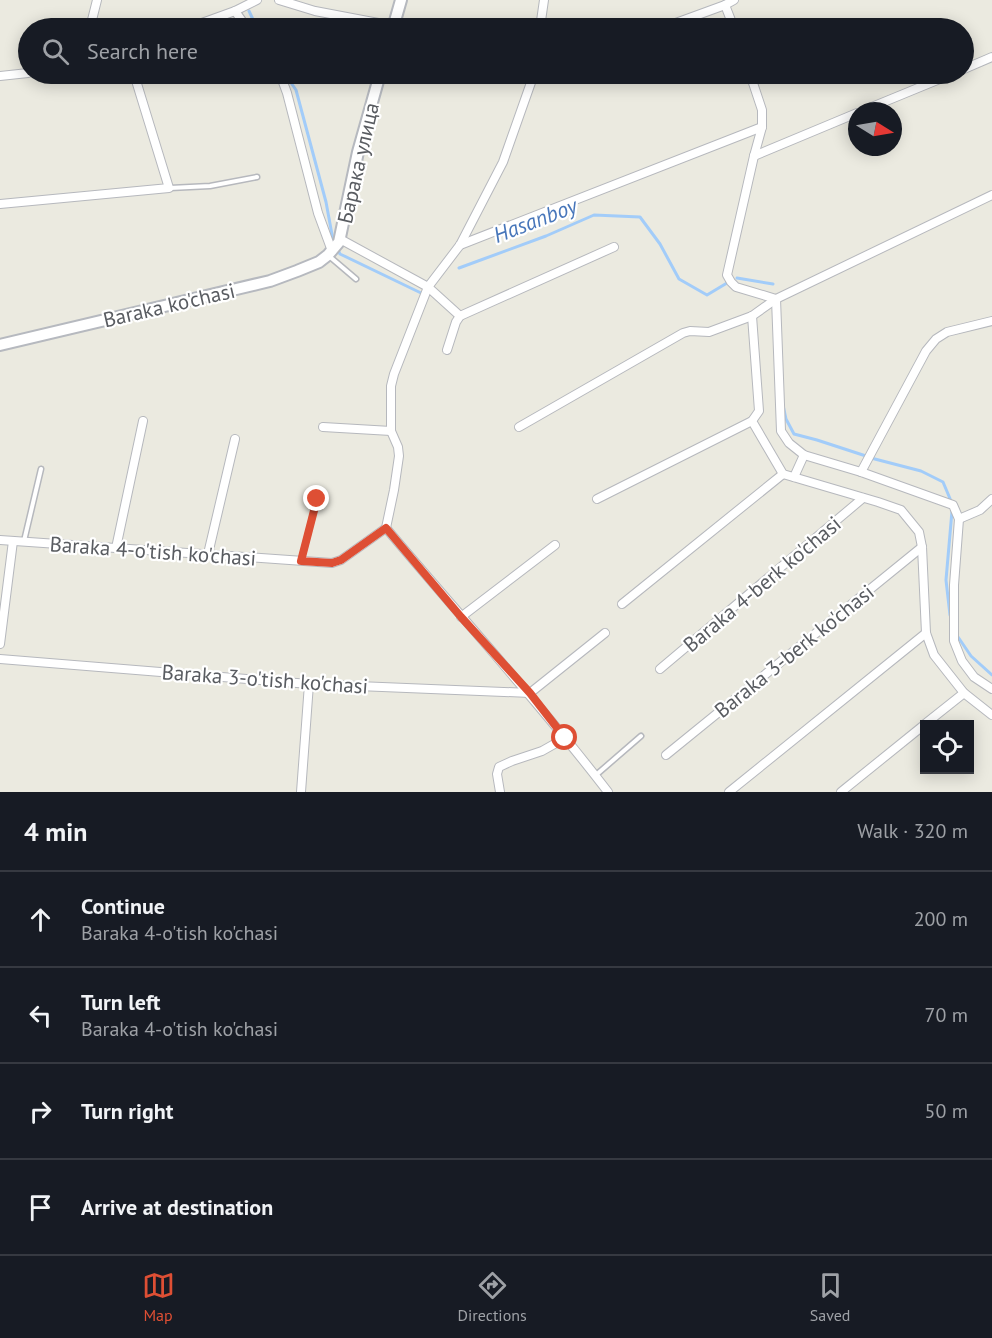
<!DOCTYPE html>
<meta charset="utf-8">
<style>
:root{--surface:#171b24;--page:#20242c;--text:#f1f3f6;--muted:#9ea1a6;--line:#363941;--accent:#de4f34}
body{margin:0;font-family:"PT Sans",sans-serif;background:var(--page);color:var(--text)}
.controls{position:absolute;right:18px;bottom:18px;display:grid;overflow:hidden;border-radius:0px;box-shadow:0 3px 15px #0003}
.controls button{width:54px;height:54px;display:grid;place-items:center;padding:0;border:0;border-bottom:2px solid var(--line);background:var(--surface);color:var(--text);font:30px sans-serif}
.compass{position:absolute;left:848px;top:102px;width:54px;height:54px;border-radius:50%;background:var(--surface);box-shadow:0 3px 15px #0003;rotate:101deg}
.stop{position:absolute;width:18px;height:18px;margin:-14px;border:4px solid #de4f34;border-radius:50%;background:#fff}
.stop.end{background:#de4f34;border-color:#fff;box-shadow:0 2px 6px #0008}
.list{margin:0;padding:0;list-style:none}
h2{display:flex;justify-content:space-between;align-items:center;height:78px;margin:0;padding:0 24px;font-size:26px}
h2 small{font-size:20px;font-weight:400;color:var(--muted)}
.list li{display:grid;grid-template-columns:39px 1fr auto;gap:18px;align-items:center;box-sizing:border-box;height:96px;padding:0 24px;border-top:2px solid var(--line)}
.list b{display:block;font-size:22px;white-space:nowrap}
.list p{margin:0;font-size:20px;white-space:nowrap;color:var(--muted)}
.list em{font-size:20px;font-style:normal;color:var(--muted)}
.icon{flex:none;width:33px;height:33px;fill:none;stroke:currentColor;stroke-width:2;stroke-linecap:round;stroke-linejoin:round}
.map{position:relative;flex:none;width:992px;height:792px;overflow:hidden}
.search{position:absolute;background:var(--surface);box-shadow:0 3px 15px #0003;left:18px;right:18px;top:18px;height:66px;display:flex;align-items:center;gap:15px;box-sizing:border-box;padding:0 21px;border-radius:33px;color:var(--muted);font-size:22px}
.sheet{height:462px;background:var(--surface)}
nav{display:flex;justify-content:space-around;align-items:center;box-sizing:border-box;height:84px;border-top:2px solid var(--line);background:var(--surface);font-size:16px;color:var(--muted)}
nav a{display:grid;justify-items:center;gap:3px}
nav .on{color:var(--accent)}
.map>svg:first-child{display:block}
</style>
<div class="map">
<svg width="992" height="792" viewBox="0 0 992 792">
<rect width="100%" height="100%" fill="#ebeae0"/>
<g fill="none" stroke-linecap="round" stroke-linejoin="round">
<g stroke="#a2ccf9" stroke-width="3">
<path d="M249 11 257 28"/>
<path d="M285 74 296 90 326 202 333 240 340 254 421 293"/>
<path d="M459 268 546 236 594 215 640 217 660 244 679 279 707 295 727 283"/>
<path d="M737 278 773 284"/>
<path d="M783 405 786 419 794 434 817 440 866 456"/>
<path d="M871 458 921 471 943 482 951 501"/>
<path d="M950 615 946 580 952 511"/>
<path d="M956 634 971 656 992 675"/>
</g>
<g stroke="#b6b8bd" stroke-width="7">
<g id="lane">
<path d="M170 188 210 186 257 177"/>
<path d="M329 256 356 279"/>
<path d="M24 541 41 469"/>
<path d="M301 561 317 499"/>
<path d="M596 775 641 736"/>
</g>
</g>
<g stroke="#b6b8bd" stroke-width="10">
<g id="street">
<path d="M279 0 315 11 394 26"/>
<path d="M725 5 734 28"/>
<path d="M235 11 247 28"/>
<path d="M90 28 97 0"/>
<path d="M188 28 235 11 257 0"/>
<path d="M540 28 544 0"/>
<path d="M662 28 725 5 734 0"/>
<path d="M964 69 992 57"/>
<path d="M280 74 287 93 318 213 332 251"/>
<path d="M750 74 762 110V127L754 156 727 275 731 282 736 287 776 299"/>
<path d="M0 76 28 73"/>
<path d="M862 111 952 74"/>
<path d="M754 156 857 113"/>
<path d="M0 204 169 188 134 74"/>
<path d="M340 239 428 287 460 316"/>
<path d="M460 245 762 127"/>
<path d="M776 299 781 431 789 443 804 455 861 472 953 505 959 519 954 585V641L962 661 974 677 992 689"/>
<path d="M752 316 759 411 752 421 783 474 878 502 901 510 919 532 922 547 926 633 934 655 964 693 992 715"/>
<path d="M447 350 456 322 460 316 614 247"/>
<path d="M323 427 391 431"/>
<path d="M519 427 683 333 690 331 709 332 752 316 776 299 992 195"/>
<path d="M861 472 926 351 936 339 947 332 992 321"/>
<path d="M794 477 804 455"/>
<path d="M597 499 752 421"/>
<path d="M959 519 980 510 992 499"/>
<path d="M386 528C460 616 538 701 608 792"/>
<path d="M0 540 332 563 341 560 386 528 394 490 399 456 398 447 391 431V386L394 374 428 287 460 245 503 162 534 74"/>
<path d="M116 548 143 421"/>
<path d="M208 554 235 439"/>
<path d="M622 604 783 474"/>
<path d="M461 617 555 545"/>
<path d="M0 644 13 541"/>
<path d="M0 659 309 684 530 693 605 633"/>
<path d="M660 669 863 498"/>
<path d="M925 724 964 693"/>
<path d="M666 755 922 547"/>
<path d="M301 792 309 684"/>
<path d="M500 792 497 774 499 767 512 761 542 751 565 738"/>
<path d="M729 792 926 633"/>
<path d="M841 792 924 725"/>
</g>
</g>
<g stroke="#b6b9bf" stroke-width="14">
<g id="secondary">
<path d="M393 28 401 0"/>
<path d="M0 345 270 281 297 271 319 262 328 255 339 242 358 152 380 74"/>
</g>
</g>
<use href="#lane" stroke="#fff" stroke-width="4"/>
<use href="#street" stroke="#fff" stroke-width="8"/>
<use href="#secondary" stroke="#fff" stroke-width="10"/>
</g>
<g fill="none" stroke-linecap="round" stroke-linejoin="round">
<path stroke="#de4f34" stroke-width="8" d="M317 499 301 561 332 563 341 560 386 528 461 617 530 693 565 738"/>
</g>
<g text-anchor="middle" dominant-baseline="central" stroke-width="4.5" stroke-linejoin="round" paint-order="stroke">
<g font-size="21" fill="#595c61" stroke="#fff">
<text transform="translate(358 163) rotate(-77)">Барака улица</text>
<text transform="translate(169 305) rotate(-13)">Baraka ko'chasi</text>
<text transform="translate(153 551) rotate(4)">Baraka 4-o'tish ko'chasi</text>
<text transform="translate(762 584) rotate(-40)">Baraka 4-berk ko'chasi</text>
<text transform="translate(794 651) rotate(-39)">Baraka 3-berk ko'chasi</text>
<text transform="translate(265 679) rotate(4)">Baraka 3-o'tish ko'chasi</text>
</g>
<g font-size="22" font-style="italic" fill="#4776ba" stroke="#fff">
<text transform="translate(535 220) rotate(-21)">Hasanboy</text>
</g>
</g>
</svg>
<div class="controls">
<button><svg class="icon" aria-label="locate" viewBox="0 0 24 24"><circle cx="12" cy="12" r="6"/><path d="M12 2v4M12 18v4M2 12h4M18 12h4"/></svg></button>
</div>
<svg class="compass" viewBox="-18 -18 36 36"><path d="M0-13l5 13h-10z" fill="#e53935"/><path d="M0 13l5-13h-10z" fill="#9ea1a6"/></svg>
<div class="stop" style="left:565px;top:738px"></div>
<div class="stop end" style="left:317px;top:499px"></div>
<div class="search"><svg class="icon" aria-label="search" viewBox="0 0 24 24"><circle cx="10" cy="10" r="6"/><path d="M15 15l6 6"/></svg>Search here</div>
</div>
<section class="sheet">
<h2>4 min<small>Walk · 320 m</small></h2>
<ul class="list">
<li><svg class="icon" aria-label="ahead" viewBox="0 0 24 24"><path d="M12 20V5M6 11l6-6 6 6"/></svg><div><b>Continue</b><p>Baraka 4-o'tish ko'chasi</p></div><em>200 m</em></li>
<li><svg class="icon" aria-label="left" viewBox="0 0 24 24"><path d="M17 20v-9H6M10 6l-5 5 5 5"/></svg><div><b>Turn left</b><p>Baraka 4-o'tish ko'chasi</p></div><em>70 m</em></li>
<li><svg class="icon" aria-label="right" viewBox="0 0 24 24"><path d="M7 20v-9h11M14 6l5 5-5 5"/></svg><div><b>Turn right</b></div><em>50 m</em></li>
<li><svg class="icon" aria-label="arrive" viewBox="0 0 24 24"><path d="M6 21V4h12l-3 4 3 4H6"/></svg><div><b>Arrive at destination</b></div></li>
</ul>
</section>
<nav>
<a class="on"><svg class="icon" aria-label="map" viewBox="0 0 24 24"><path d="M3 6l6-2 6 2 6-2v14l-6 2-6-2-6 2zM9 4v14M15 6v14"/></svg>Map</a>
<a><svg class="icon" aria-label="directions" viewBox="0 0 24 24"><path d="M12 3l9 9-9 9-9-9zM9 14v-3h6M13 9l2 2-2 2"/></svg>Directions</a>
<a><svg class="icon" aria-label="saved" viewBox="0 0 24 24"><path d="M7 4h10v16l-5-4-5 4z"/></svg>Saved</a>
</nav>
